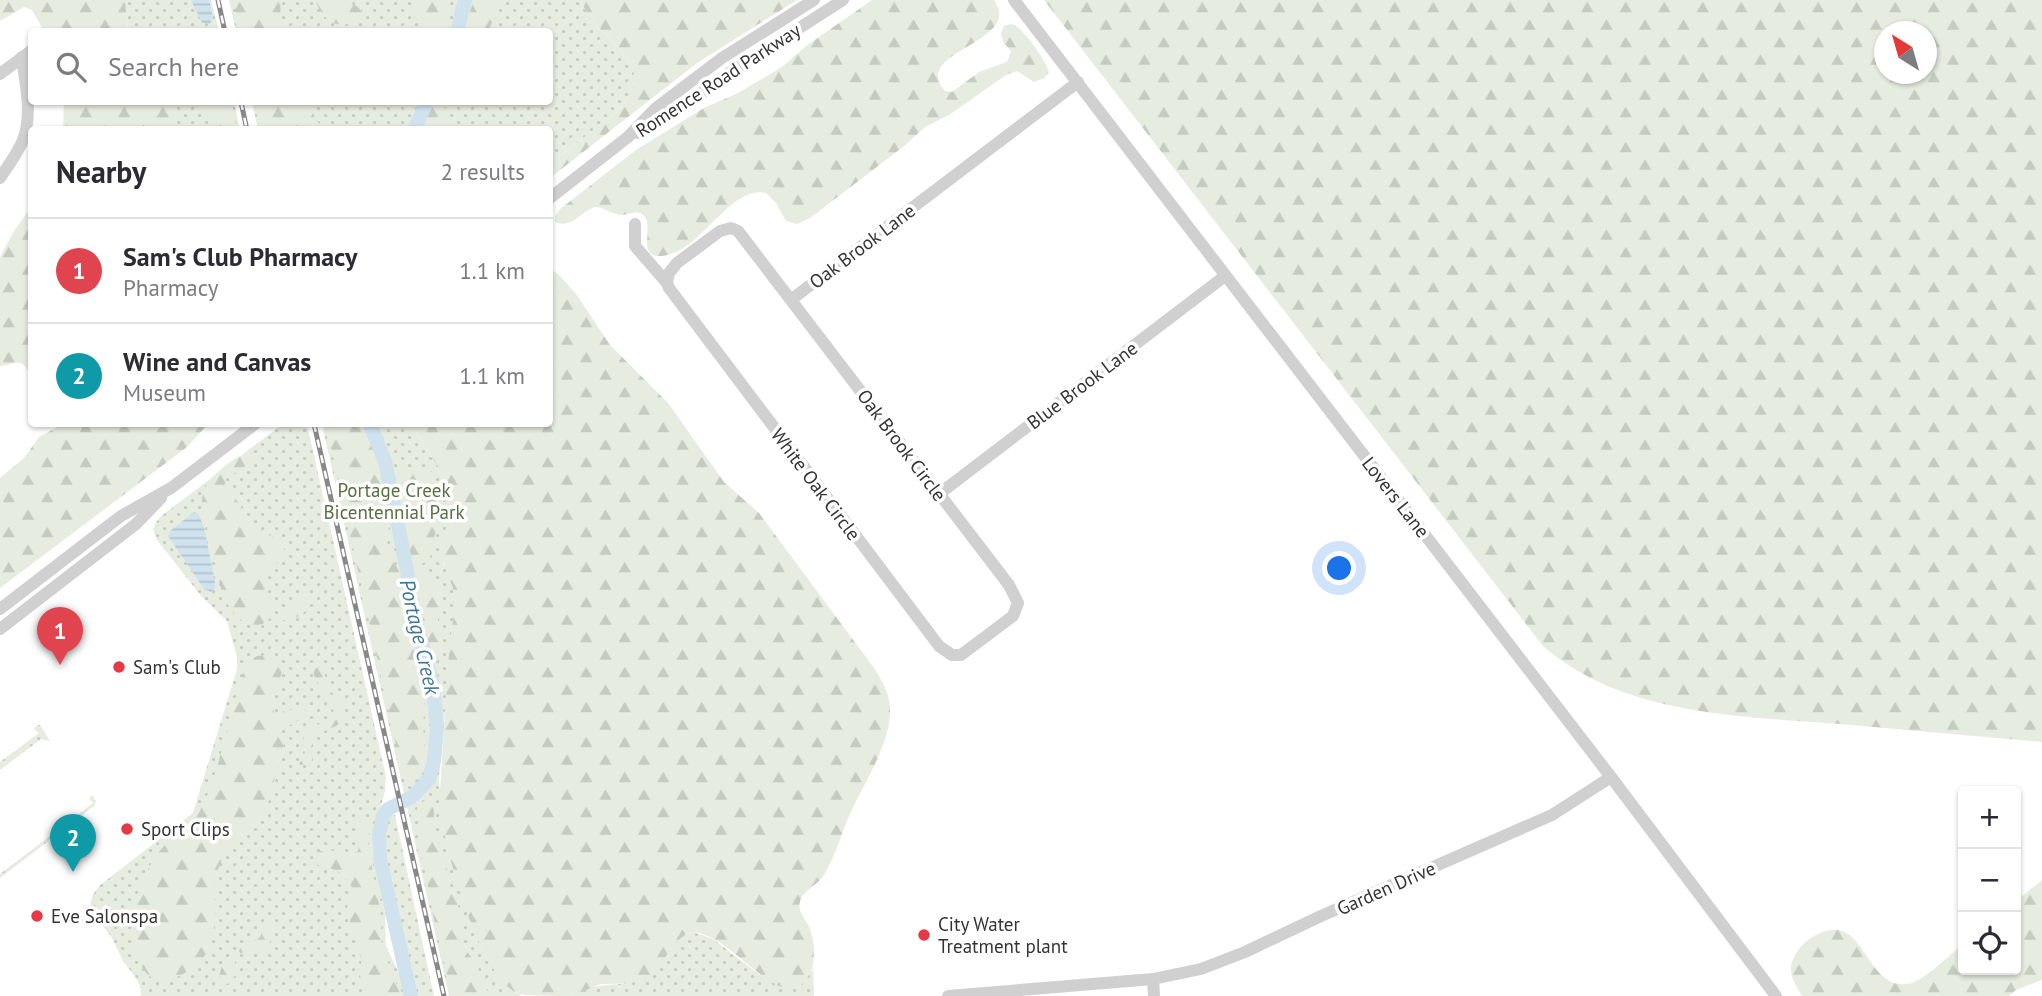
<!DOCTYPE html>
<meta charset="utf-8">
<style>
:root{--surface:#fff;--page:#f2f2f3;--text:#2b2b33;--muted:#7c7c81;--line:#e1e1e2;--accent:#e63946}
body{margin:0;font-family:"PT Sans",sans-serif;background:var(--page);color:var(--text)}
.controls{position:absolute;right:21px;bottom:21px;display:grid;overflow:hidden;border-radius:7px;box-shadow:0 2px 5px #0004}
.controls button{width:63px;height:63px;display:grid;place-items:center;padding:0;border:0;border-bottom:2px solid var(--line);background:var(--surface);color:var(--text);font:35px sans-serif}
.compass{position:absolute;left:1874px;top:21px;width:63px;height:63px;border-radius:50%;background:var(--surface);box-shadow:0 2px 5px #0004;rotate:323deg}
.you{position:absolute;left:1340px;top:569px;width:24px;height:24px;margin:-18px;border:5px solid #fff;border-radius:50%;background:#1a73e8;box-shadow:0 0 0 10px #1a73e833}
.badge{display:grid;place-items:center;width:46px;height:46px;border-radius:50%;background:var(--accent);color:#fff;font-size:23px;font-weight:700}
.pin{position:absolute;translate:-50% -58px;filter:drop-shadow(0 2px 4px #0008)}
.pin::after{content:'';position:absolute;top:37px;width:24px;height:21px;background:inherit;clip-path:polygon(0 0,100% 0,50% 100%)}
.list{margin:0;padding:0;list-style:none}
h2{display:flex;justify-content:space-between;align-items:center;height:91px;margin:0;padding:0 28px;font-size:30px}
h2 small{font-size:23px;font-weight:400;color:var(--muted)}
.list li{display:grid;grid-template-columns:46px 1fr auto;gap:21px;align-items:center;box-sizing:border-box;height:105px;padding:0 28px;border-top:2px solid var(--line)}
.list b{display:block;font-size:26px;white-space:nowrap}
.list p{margin:0;font-size:23px;white-space:nowrap;color:var(--muted)}
.list em{font-size:23px;font-style:normal;color:var(--muted)}
.icon{flex:none;width:38px;height:38px;fill:none;stroke:currentColor;stroke-width:2;stroke-linecap:round;stroke-linejoin:round}
.map{position:relative;flex:none;width:2042px;height:996px;overflow:hidden}
.search{position:absolute;background:var(--surface);box-shadow:0 2px 5px #0004;left:28px;top:28px;width:525px;height:77px;display:flex;align-items:center;gap:18px;box-sizing:border-box;padding:0 24px;border-radius:7px;color:var(--muted);font-size:26px}
.panel{position:absolute;background:var(--surface);box-shadow:0 2px 5px #0004;left:28px;top:126px;width:525px;height:301px;border-radius:7px}
.map>svg:first-child{display:block}
</style>
<div class="map">
<svg width="2042" height="996" viewBox="0 0 2042 996">
<defs>
<pattern id="green-dots" width="8" height="8" patternUnits="userSpaceOnUse" patternTransform="scale(1.75)"><rect width="8" height="8" fill="#e6ecdf"/><path d="M2 2h.1M6 6h.1" fill="none" stroke="#c6cbc0" stroke-width="1.8" stroke-linecap="round"/></pattern>
<pattern id="forest-firs" width="22" height="20" patternUnits="userSpaceOnUse" patternTransform="scale(1.75)"><rect width="22" height="20" fill="#e6ecdf"/><path d="M5 1l3.5 6h-7zM16 11l3.5 6h-7z" fill="#c6cbc0"/></pattern>
<pattern id="water-rules" width="6" height="5" patternUnits="userSpaceOnUse" patternTransform="scale(1.75)"><rect width="6" height="5" fill="#cfe2ee"/><path d="M0 2.5h6" fill="none" stroke="#b2c2cd"/></pattern>
</defs>
<rect width="100%" height="100%" fill="#fff"/>
<g fill="url(#green-dots)">
<path d="M125 0H211L219 31H128Z"/>
<path d="M229 0H581C596 45 670 60 613 115L550 164V130L258 129 252 102H550V32L236 31Z"/>
<path d="M166 102H234L240 129H179L174 112Z"/>
<path d="M283 424H307L386 777 385 791 372 840 373 858 385 914 386 946 403 982 406 996H141L140 986 136 978 123 961 112 938 90 909 92 896 99 886 193 813 237 669V657L227 621 202 597 157 540 153 529 158 519 165 513Z"/>
<path d="M322 424H411L438 467 449 500V514L443 564 450 575 453 588V617L439 781 443 828 482 949 514 992 522 996H449Z"/>
<path d="M38 725H40L50 741 41 739 0 770V762L39 733 34 729Z"/>
<path d="M92 795 96 801 94 806 0 878V874L93 803 89 799Z"/>
<path d="M391 812 395 815 434 996H417L405 956 401 926 384 857 383 830Z"/>
<path d="M693 932 713 939 760 975 812 971 813 963 814 996H572L590 987 628 983 681 937Z"/>
</g>
<g fill="url(#forest-firs)" fill-rule="evenodd">
<path d="M0 0H125L128 31H44L32 10 24 7 0 21Z"/>
<path d="M233 0H279C284 12 275 20 282 31H240Z"/>
<path d="M316 0C331 0 350 0 361 9V16C343 34 321 22 316 0Z"/>
<path d="M430 0H451L446 31H427C425 21 412 20 409 9L414 3Z"/>
<path d="M474 0 496 1 497 13 488 31H463Z"/>
<path d="M581 0H797L697 63 550 178V164L613 115C670 60 596 45 581 0Z"/>
<path d="M872 0H994C1025 43 909 51 945 91L952 92 979 72 1007 62 1011 51 1003 42 1001 34 1004 26C1008 25 1010 23 1015 25 1024 30 1047 62 1049 72L1044 78 1034 82 1017 71 1006 75 949 115 925 127 903 147 810 218 797 224 786 221 776 203 766 193C729 185 701 253 662 256 634 258 657 224 642 214 635 210 628 215 620 215 611 214 604 207 595 207 580 212 572 229 555 222V216L560 209 636 150 704 108 738 93 782 67 806 46Z"/>
<path d="M1044 0H2042V742C1975 736 1908 730 1841 724 1741 716 1623 716 1543 646ZM1884 32H1926V74H1884Z"/>
<path d="M64 102H166L174 112 179 129H63Z"/>
<path d="M201 102H230L237 129H208V119Z"/>
<path d="M256 102H306L311 105 315 119 325 129H262Z"/>
<path d="M434 105H441L446 109 451 118 444 129H417L427 110Z"/>
<path d="M31 207V377C21 356 19 364 0 366V257L14 231Z"/>
<path d="M550 268 560 276 577 295 610 345 668 403 724 482 759 513 874 668C882 681 889 692 890 707 892 743 863 784 849 816 841 835 835 857 824 875 818 885 802 891 800 902 797 912 806 919 809 927 817 945 817 979 796 988 768 996 728 934 693 932 668 938 665 973 639 981 627 985 614 983 602 984 591 986 583 993 572 996 564 996 527 996 519 994 478 977 446 849 439 807L448 665 453 617V588L440 554 449 514V500L438 467 411 424H550Z"/>
<path d="M63 424H208L187 447 0 588V478L24 458 39 437Z"/>
<path d="M326 424H360L371 442 382 479 384 510 389 526 387 549 402 576 403 586 400 596 401 608 412 626 416 650 426 683 423 727 426 764 421 775 413 783 405 781 403 777Z"/>
<path d="M252 452 255 458 253 461 226 479 224 487 238 502 252 526 277 539 286 552C281 563 269 568 267 581 265 596 277 606 268 621 246 635 230 611 222 593L202 506C202 498 202 491 207 485 214 473 238 453 252 452Z"/>
<path d="M417 466 429 469 436 478 434 498 440 507 442 519 434 537 430 558 421 565C422 579 435 579 440 591 444 601 438 609 438 619 438 635 449 647 436 662L433 661 428 650 427 628 418 598 417 578 404 536 395 481 399 470Z"/>
<path d="M303 594 308 600C308 618 293 618 279 621L277 616 280 611 295 608 298 597Z"/>
<path d="M268 655 279 661 282 672 272 705 284 744 267 807C254 829 230 839 220 864 207 894 224 929 204 957 198 965 188 972 179 976 172 978 165 982 158 980 134 975 128 925 134 905 140 884 150 860 166 844 178 833 192 826 200 811 222 768 229 709 247 663L257 656Z"/>
<path d="M320 667C326 674 326 683 331 691 336 699 343 702 345 711L338 725 314 736 312 742V761L301 766 299 764 305 754 303 741 306 728 326 722 334 713C331 698 314 684 313 669Z"/>
<path d="M303 708 307 711 306 715 291 725 283 724 279 718 283 711Z"/>
<path d="M425 800 434 807V833L445 858 449 882 459 908 462 946 477 964 483 984 491 996H452L433 915 422 855 417 807Z"/>
<path d="M363 820H367L370 827 368 847 381 915 382 946 401 996C387 996 364 995 360 976 359 969 363 962 360 955 356 941 347 916 347 902 348 897 351 892 352 887 339 870 338 870 318 865L313 857C325 841 343 859 358 851L359 841 356 829 359 822Z"/>
<path d="M2042 880V980L2016 990 2009 996H1802C1798 988 1792 981 1791 972 1789 950 1818 927 1838 930 1866 934 1871 988 1907 984 1922 983 1951 954 1963 944V970H2016V901Z"/>
<path d="M261 922H267L273 928 269 948C265 952 247 952 240 953L239 951 242 945C252 941 267 941 259 925Z"/>
<path d="M229 956 235 961 236 975 228 984H223L219 982C219 973 222 962 229 956Z"/>
</g>
<g fill="url(#water-rules)">
<path d="M191 0H209L213 17 210 24 202 23Z"/>
<path d="M194 512 199 515 204 527 215 582V588L211 592 204 589 168 536 170 531Z"/>
</g>
<g fill="none" stroke-linecap="round" stroke-linejoin="round">
<g stroke="#cfe2ee" stroke-width="14">
<path d="M457 32 465 0"/>
<path d="M414 130 427 102"/>
<path d="M370 424 385 461 407 570 411 604 433 685 437 728 434 761 429 779 412 797 388 809 383 816 379 835 380 859 411 996"/>
</g>
<g stroke="#d0d0d0" stroke-width="12">
<path d="M1014 0 1611 777 1776 996"/>
<path d="M0 74 32 50"/>
<path d="M638 133 665 119 732 71 843 0"/>
<path d="M0 178C8 166 18 153 23 140 33 114 25 83 22 57"/>
<path d="M550 198 628 137 656 108 722 58 814 0"/>
<path d="M635 224V246L667 283 669 288 939 646 952 655H961L1013 616 1018 603 1009 585 738 231 731 228 720 231 677 263 669 273 667 283"/>
<path d="M792 299 1078 82"/>
<path d="M939 494 1225 276"/>
<path d="M0 609 121 516 171 488 255 424"/>
<path d="M0 629 136 524 161 498"/>
<path d="M1153 979 1154 996"/>
<path d="M948 996 1153 979 1201 969 1245 952 1321 916 1552 815 1611 777"/>
</g>
<g stroke="#888" stroke-width="5">
<g id="rail">
<path d="M218 0 225 32"/>
<path d="M241 102 247 130"/>
<path d="M314 424 444 996"/>
</g>
</g>
<use href="#rail" stroke="#fff" stroke-width="2.5" stroke-dasharray="8" stroke-linecap="butt"/>
</g>
<g fill="#e63946" stroke="#fff" stroke-width="2.5">
<circle cx="119" cy="667" r="7"/>
<circle cx="127" cy="829" r="7"/>
<circle cx="37" cy="916" r="7"/>
<circle cx="924" cy="935" r="7"/>
</g>
<g text-anchor="middle" dominant-baseline="central" stroke-width="7" stroke-linejoin="round" paint-order="stroke">
<g font-size="19" fill="#333" stroke="#fff">
<text transform="translate(718 80) rotate(-33)">Romence Road Parkway</text>
<text transform="translate(862 246) rotate(-37)">Oak Brook Lane</text>
<text transform="translate(1082 385) rotate(-37)">Blue Brook Lane</text>
<text transform="translate(902 445) rotate(53)">Oak Brook Circle</text>
<text transform="translate(816 484) rotate(53)">White Oak Circle</text>
<text transform="translate(1396 497) rotate(52)">Lovers Lane</text>
<text transform="translate(1386 888) rotate(-24)">Garden Drive</text>
</g>
<g font-size="19" fill="#56703f" stroke="#fff">
<text x="394" y="490">Portage Creek<tspan x="394" dy="22">Bicentennial Park</tspan></text>
</g>
<g font-size="19" fill="#333" stroke="#fff" text-anchor="start">
<text x="133" y="667">Sam's Club</text>
<text x="141" y="829">Sport Clips</text>
<text x="51" y="916">Eve Salonspa</text>
<text x="938" y="924">City Water<tspan x="938" dy="22">Treatment plant</tspan></text>
</g>
<g font-size="21" font-style="italic" fill="#3f7597" stroke="#fff">
<text transform="translate(420 637) rotate(77)">Portage Creek</text>
</g>
</g>
</svg>
<div class="controls">
<button>+</button>
<button>−</button>
<button><svg class="icon" aria-label="locate" viewBox="0 0 24 24"><circle cx="12" cy="12" r="6"/><path d="M12 2v4M12 18v4M2 12h4M18 12h4"/></svg></button>
</div>
<svg class="compass" viewBox="-18 -18 36 36"><path d="M0-13l5 13h-10z" fill="#e53935"/><path d="M0 13l5-13h-10z" fill="#7c7c81"/></svg>
<div class="you"></div>
<div class="pin badge" style="left:60px;top:665px;background:#e0444e">1</div>
<div class="pin badge" style="left:73px;top:872px;background:#0f9aa8">2</div>
<div class="search"><svg class="icon" aria-label="search" viewBox="0 0 24 24"><circle cx="10" cy="10" r="6"/><path d="M15 15l6 6"/></svg>Search here</div>
<section class="panel">
<h2>Nearby<small>2 results</small></h2>
<ul class="list">
<li><span class="badge" style="background:#e0444e">1</span><div><b>Sam's Club Pharmacy</b><p>Pharmacy</p></div><em>1.1 km</em></li>
<li><span class="badge" style="background:#0f9aa8">2</span><div><b>Wine and Canvas</b><p>Museum</p></div><em>1.1 km</em></li>
</ul>
</section>
</div>
